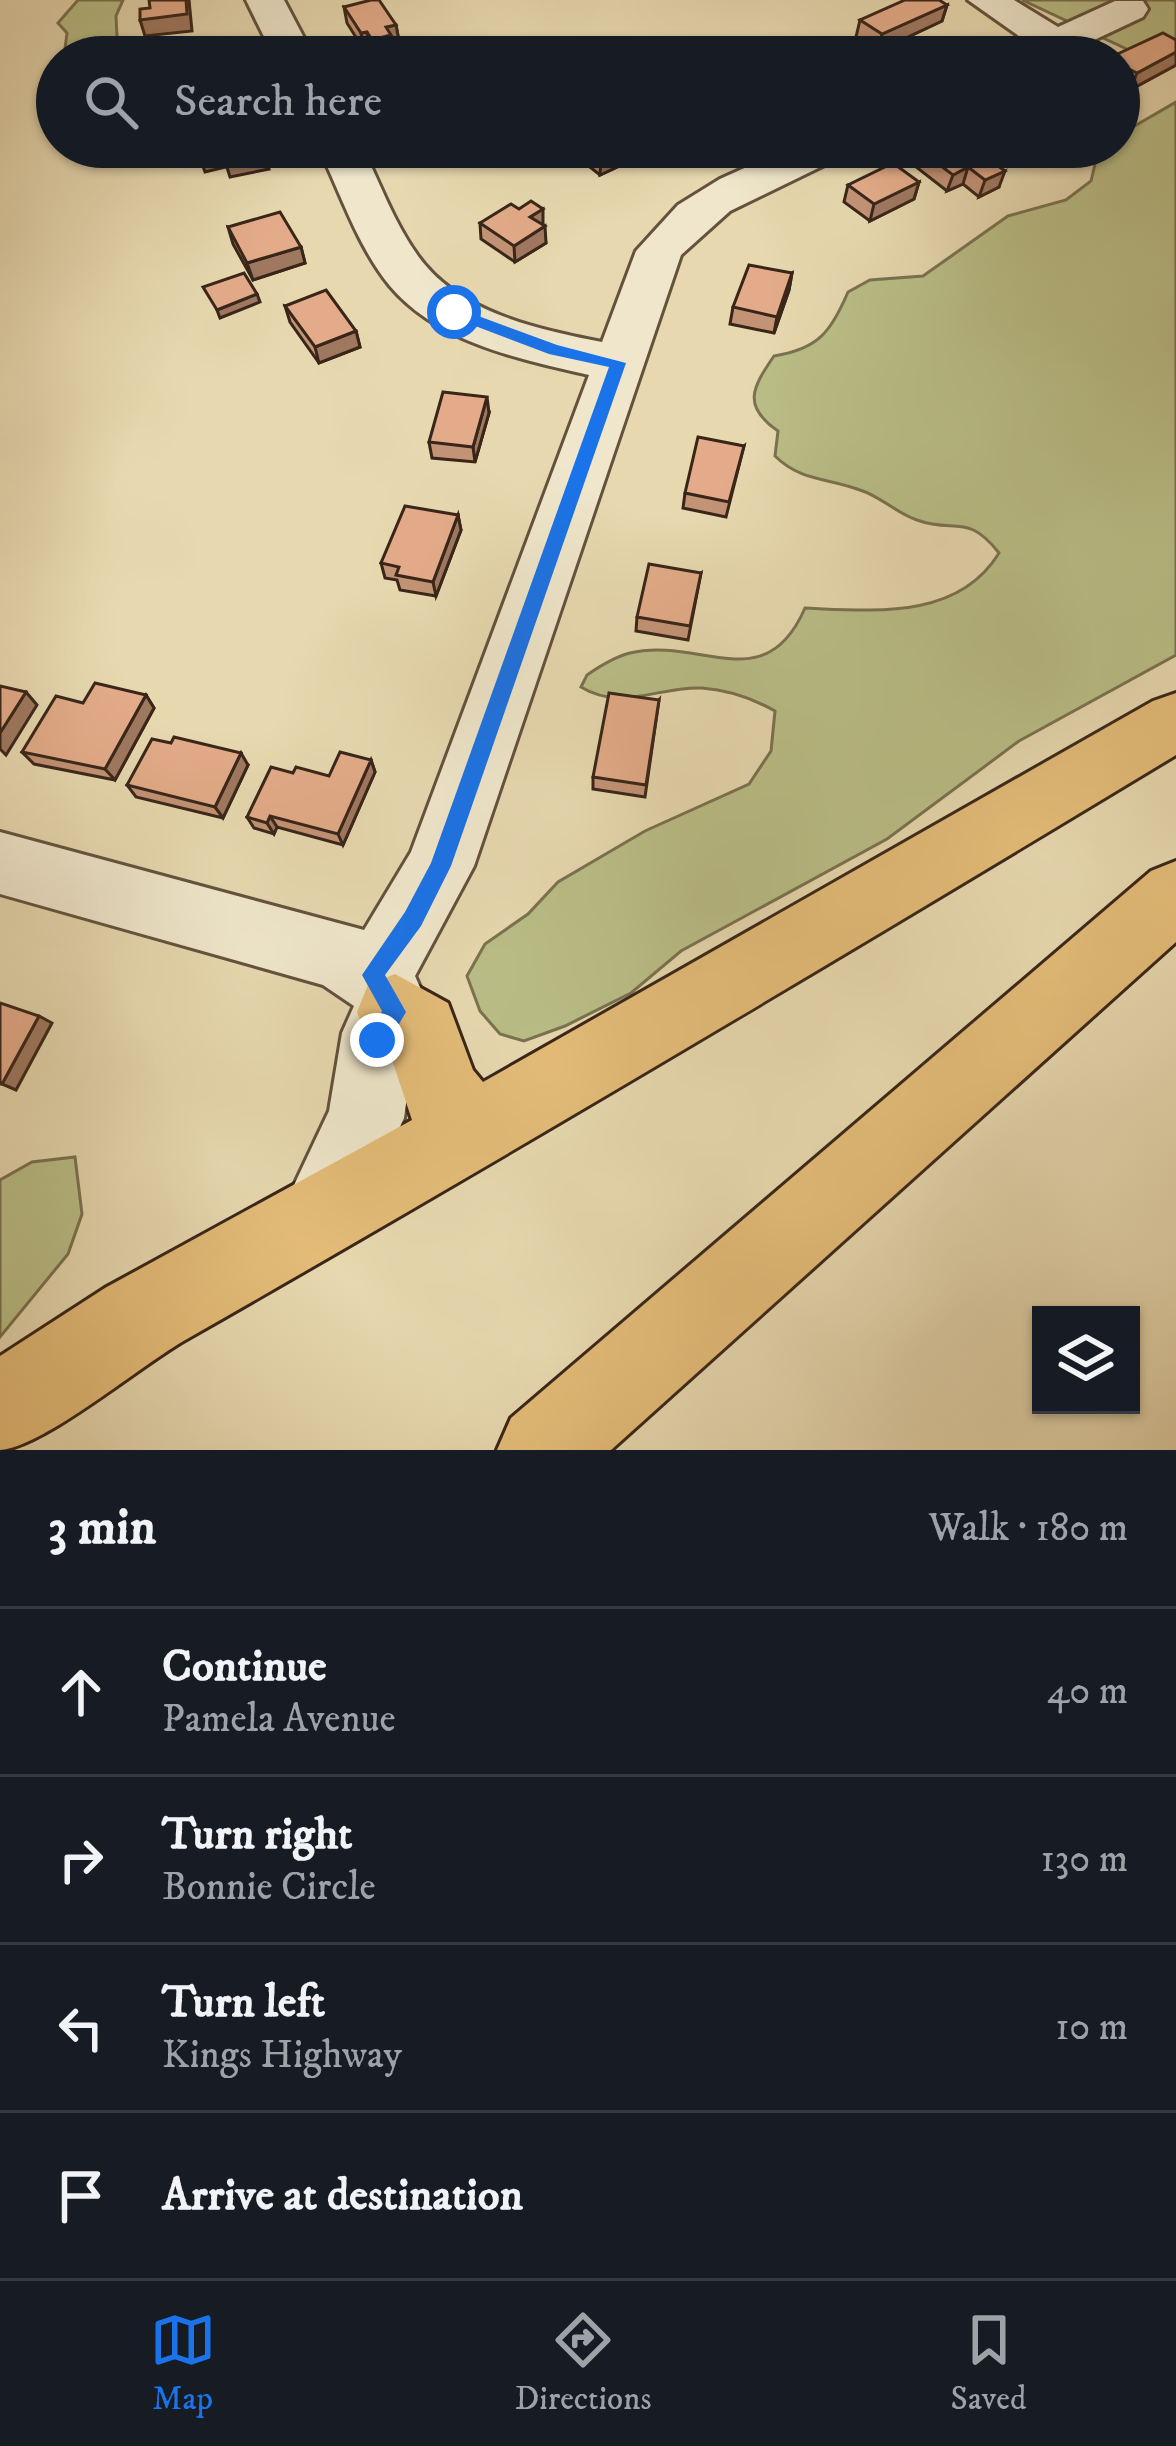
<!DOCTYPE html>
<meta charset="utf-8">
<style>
:root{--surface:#171b24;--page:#242831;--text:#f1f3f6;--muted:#9ea1a6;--line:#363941;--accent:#1a73e8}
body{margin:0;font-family:"IM FELL DW Pica",serif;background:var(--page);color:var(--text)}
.controls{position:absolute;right:36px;bottom:36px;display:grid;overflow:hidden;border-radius:0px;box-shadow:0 3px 9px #0004}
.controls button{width:108px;height:108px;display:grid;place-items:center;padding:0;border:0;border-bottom:3px solid var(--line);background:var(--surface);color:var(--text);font:60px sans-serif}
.stop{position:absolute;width:36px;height:36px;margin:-27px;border:9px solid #1a73e8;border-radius:50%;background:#fff}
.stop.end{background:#1a73e8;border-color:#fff;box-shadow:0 3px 12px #0008}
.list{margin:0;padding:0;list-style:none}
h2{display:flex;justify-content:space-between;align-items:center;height:156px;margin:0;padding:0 48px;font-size:51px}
h2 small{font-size:39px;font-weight:400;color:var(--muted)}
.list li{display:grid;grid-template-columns:78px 1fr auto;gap:36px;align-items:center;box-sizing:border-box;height:168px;padding:0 48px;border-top:3px solid var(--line)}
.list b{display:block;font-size:45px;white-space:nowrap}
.list p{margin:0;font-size:39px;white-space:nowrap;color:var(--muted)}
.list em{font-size:39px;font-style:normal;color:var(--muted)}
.icon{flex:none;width:66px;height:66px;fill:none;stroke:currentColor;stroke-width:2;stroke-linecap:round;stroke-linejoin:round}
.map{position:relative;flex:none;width:1176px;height:1450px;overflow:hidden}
.search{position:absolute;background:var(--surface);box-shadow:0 3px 9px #0004;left:36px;right:36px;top:36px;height:132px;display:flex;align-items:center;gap:30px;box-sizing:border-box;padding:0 42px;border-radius:66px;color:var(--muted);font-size:45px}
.sheet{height:828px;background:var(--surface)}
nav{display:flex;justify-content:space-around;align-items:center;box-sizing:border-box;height:168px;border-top:3px solid var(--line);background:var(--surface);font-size:33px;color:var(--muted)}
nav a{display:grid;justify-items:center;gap:6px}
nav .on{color:var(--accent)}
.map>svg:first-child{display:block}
</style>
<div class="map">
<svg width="1176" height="1450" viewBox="0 0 1176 1450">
<rect width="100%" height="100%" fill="#e7d8af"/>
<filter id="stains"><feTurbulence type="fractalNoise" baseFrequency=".00167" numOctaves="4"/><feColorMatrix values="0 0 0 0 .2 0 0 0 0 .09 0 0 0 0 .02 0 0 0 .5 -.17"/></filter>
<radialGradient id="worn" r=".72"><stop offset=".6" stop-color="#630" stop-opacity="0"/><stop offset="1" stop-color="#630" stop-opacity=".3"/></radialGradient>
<g fill="#babe87" stroke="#7a7250" stroke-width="3">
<path d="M78 0H123L116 16 118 57H64L67 33 58 23Z"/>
<path d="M1022 0H1176V53L1131 51Z"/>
<path d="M1176 102V655L1019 741 887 839 681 951 631 993 565 1026 524 1041 500 1034 480 1011 467 976 485 944 528 914 558 882 645 831 749 784 771 751 775 711C752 698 729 690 702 688 658 686 622 712 581 687L587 675C600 666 614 657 630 653 700 636 765 700 805 608 874 611 958 620 999 553 967 512 955 534 917 520 896 513 880 496 860 490 828 478 800 481 775 456L778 431C742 406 752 388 774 356 818 349 831 332 848 292L870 280 923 276 1008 216 1066 200 1091 181 1098 152 1119 147V135Z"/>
<path d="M75 1157 82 1214 68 1254 0 1337V1180L32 1162Z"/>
</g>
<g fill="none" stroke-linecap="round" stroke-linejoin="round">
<g stroke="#64523e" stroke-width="6">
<g id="minor">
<path d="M246 0H284L314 57H274Z"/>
<path d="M968 0H1014L1058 27 1115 1H1143L1148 9 1143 17 1058 57H1005L1026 41Z"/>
<path d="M318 147H362C380 183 394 223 418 256 459 313 537 329 602 342L636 251 678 205 720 179 791 147H850L843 156 730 211 681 255 474 866 415 976 431 1012 414 1047 404 1118 347 1245 319 1257 291 1245 279 1217 329 1111 342 1033 354 1006 323 985 0 894V832L364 930 411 852 589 375C520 359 438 343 390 286 357 246 341 193 318 147Z"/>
</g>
</g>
<g stroke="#392619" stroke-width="6">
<g id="highway">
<path d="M1176 693V755C848 953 520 1149 187 1339 142 1364 44 1447 0 1450V1356L105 1288 412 1120 390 1054 368 1039 357 1012 368 985 395 974 448 1003 473 1070 483 1082 1153 701Z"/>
<path d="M1176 861V942L611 1450H497L511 1418 1151 871Z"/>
</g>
</g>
<use href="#minor" fill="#efe6cb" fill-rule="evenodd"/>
<use href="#highway" fill="#e4bc78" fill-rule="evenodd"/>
</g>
<g fill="#c39376" stroke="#392619" stroke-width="3">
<path d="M947 5 942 21 878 51 856 37 860 20Z"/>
<path d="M344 7 396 25 399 41 392 43 394 51 375 56 369 48 364 50 347 23Z"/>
<path d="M1176 40V65L1130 90 1119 84V57Z"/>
<path d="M417 147H459L460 155 425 163Z"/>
<path d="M576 147H650L649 152 600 175 576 156Z"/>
<path d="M915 147 1011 163 1001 167 999 187 979 197 963 184 947 191 911 163Z"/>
<path d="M919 182 914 199 870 221 844 202 848 185Z"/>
<path d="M480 223 543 225 546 243 515 262 481 239Z"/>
<path d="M228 227 301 247 305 263 253 280 233 244Z"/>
<path d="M792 273 789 290 774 333 730 324 733 307Z"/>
<path d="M285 306 356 331 360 347 319 363 290 322Z"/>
<path d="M489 413 475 462 432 458 429 442Z"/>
<path d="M744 446 726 517 683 508 685 493Z"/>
<path d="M458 515 461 530 436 596 400 590 397 580 385 578 381 563Z"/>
<path d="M701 573 688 640 636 631 637 617Z"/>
<path d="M146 695 154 708 115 780 34 764 22 752 83 703Z"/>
<path d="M659 700 645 797 593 789V777Z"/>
<path d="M171 743 248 765 223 818 136 797 127 785Z"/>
<path d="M371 760 375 772 343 845 277 827 274 834 254 828 247 817 329 776Z"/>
</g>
<g fill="#9f7860" stroke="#392619" stroke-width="3">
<path d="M186 0H189L192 31 145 36 140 20Z"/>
<path d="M947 5 942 21 878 51 882 34Z"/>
<path d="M396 25 399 41 392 43 394 51 375 56 372 40 386 27Z"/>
<path d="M367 32 369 48 364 50 361 33Z"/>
<path d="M1176 52V65L1130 90 1137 73Z"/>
<path d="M423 147H459L460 155 425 163Z"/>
<path d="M625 147H650L649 152 600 175 601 158Z"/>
<path d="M1016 147 1011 163 983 175 989 159Z"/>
<path d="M221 151 226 167 205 172 199 155Z"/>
<path d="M264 152 269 169 230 177 225 161Z"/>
<path d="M968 167 963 184 947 191 953 175Z"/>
<path d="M1005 171 999 187 979 197 985 180Z"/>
<path d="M919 182 914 199 870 221 874 204Z"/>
<path d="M543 209V226L530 217Z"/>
<path d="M545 226 546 243 515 262 514 246Z"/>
<path d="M301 247 305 263 253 280 247 263Z"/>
<path d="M792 273 789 290 774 333 777 317Z"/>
<path d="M257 294 260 302 220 318 217 310Z"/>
<path d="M356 331 360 347 319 363 315 347Z"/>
<path d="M487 397 489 413 475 462 473 447Z"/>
<path d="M458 515 461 530 436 596 433 582Z"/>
<path d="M26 692 37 705 6 755 0 749V733Z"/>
<path d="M146 695 154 708 115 780 105 769Z"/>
<path d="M241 753 248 765 223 818 215 807Z"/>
<path d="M371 760 375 772 343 845 338 834Z"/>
<path d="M270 816 277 827 274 834 267 823Z"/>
<path d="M39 1016 52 1023 16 1090 2 1084Z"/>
</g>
<g fill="#e3ab89" stroke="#392619" stroke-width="3">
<path d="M149 0H186L187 14 140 20V9L150 8Z"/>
<path d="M371 0H379L396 25 386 27 391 35 372 40 367 32 361 33 344 7Z"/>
<path d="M905 0H939L947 5 882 34 860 20Z"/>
<path d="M1163 33 1176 40V52L1137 73 1119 64V57H1111Z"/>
<path d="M423 47 427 57H389L388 54Z"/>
<path d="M787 47 803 57H764Z"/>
<path d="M217 48 221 57H184L183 55Z"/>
<path d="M197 147H262L264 152 225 161 221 151 199 155Z"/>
<path d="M586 147H625L601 158Z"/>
<path d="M916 147H1015L989 159 1005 171 985 180 968 167 953 175Z"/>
<path d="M893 163 919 182 874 204 848 185Z"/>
<path d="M531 201 543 209 530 217 545 226 514 246 480 223 511 204 519 209Z"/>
<path d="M280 212 301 247 247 263 228 227Z"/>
<path d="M749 265 792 273 777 317 733 307Z"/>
<path d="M244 273 257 294 217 310 203 287Z"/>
<path d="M326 290 356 331 315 347 285 306Z"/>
<path d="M443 392 487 397 473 447 429 442Z"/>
<path d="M698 437 744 446 729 502 685 493Z"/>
<path d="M405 506 458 515 433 582 396 575 399 567 381 563Z"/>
<path d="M649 564 701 573 690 626 637 617Z"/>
<path d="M95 683 146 695 105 769 22 752 56 696 83 703Z"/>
<path d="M0 686 26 692 0 733Z"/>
<path d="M609 693 659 700 646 785 593 777Z"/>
<path d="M174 737 241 753 215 807 127 785 152 739 171 743Z"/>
<path d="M340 752 371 760 338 834 270 816 267 823 247 817 271 767 293 773 296 767 329 776Z"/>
<path d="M0 1003 39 1016 2 1084H0Z"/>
</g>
<path fill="#1a73e8" d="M454 307 557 345 626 363 451 866 421 926 385 975 406 1012 385 1048 377 1051 366 1040 382 1011 362 975 405 912 431 863 609 367 549 354 449 316V308Z"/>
<rect width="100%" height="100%" filter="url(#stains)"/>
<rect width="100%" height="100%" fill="url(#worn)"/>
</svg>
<div class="controls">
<button><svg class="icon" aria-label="layers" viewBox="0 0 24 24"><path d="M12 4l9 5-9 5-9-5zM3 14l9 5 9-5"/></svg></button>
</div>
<div class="stop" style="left:454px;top:312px"></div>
<div class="stop end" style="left:377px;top:1040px"></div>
<div class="search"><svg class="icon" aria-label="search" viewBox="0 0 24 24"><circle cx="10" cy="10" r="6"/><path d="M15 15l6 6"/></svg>Search here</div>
</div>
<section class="sheet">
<h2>3 min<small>Walk · 180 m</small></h2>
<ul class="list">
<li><svg class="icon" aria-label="ahead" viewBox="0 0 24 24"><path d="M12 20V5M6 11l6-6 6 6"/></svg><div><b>Continue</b><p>Pamela Avenue</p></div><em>40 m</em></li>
<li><svg class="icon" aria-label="right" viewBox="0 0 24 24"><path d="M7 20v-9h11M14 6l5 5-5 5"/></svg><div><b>Turn right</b><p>Bonnie Circle</p></div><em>130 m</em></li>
<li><svg class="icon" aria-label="left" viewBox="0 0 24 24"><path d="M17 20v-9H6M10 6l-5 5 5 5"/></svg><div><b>Turn left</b><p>Kings Highway</p></div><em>10 m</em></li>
<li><svg class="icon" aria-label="arrive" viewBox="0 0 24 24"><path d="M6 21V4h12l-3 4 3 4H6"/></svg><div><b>Arrive at destination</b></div></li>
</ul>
</section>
<nav>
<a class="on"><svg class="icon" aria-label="map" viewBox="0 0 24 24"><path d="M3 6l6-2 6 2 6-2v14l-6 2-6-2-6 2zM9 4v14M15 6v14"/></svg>Map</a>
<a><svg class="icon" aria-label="directions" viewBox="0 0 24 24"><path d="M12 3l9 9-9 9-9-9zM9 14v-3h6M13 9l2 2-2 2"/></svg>Directions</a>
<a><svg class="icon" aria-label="saved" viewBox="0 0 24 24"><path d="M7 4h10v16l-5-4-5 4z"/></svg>Saved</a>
</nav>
